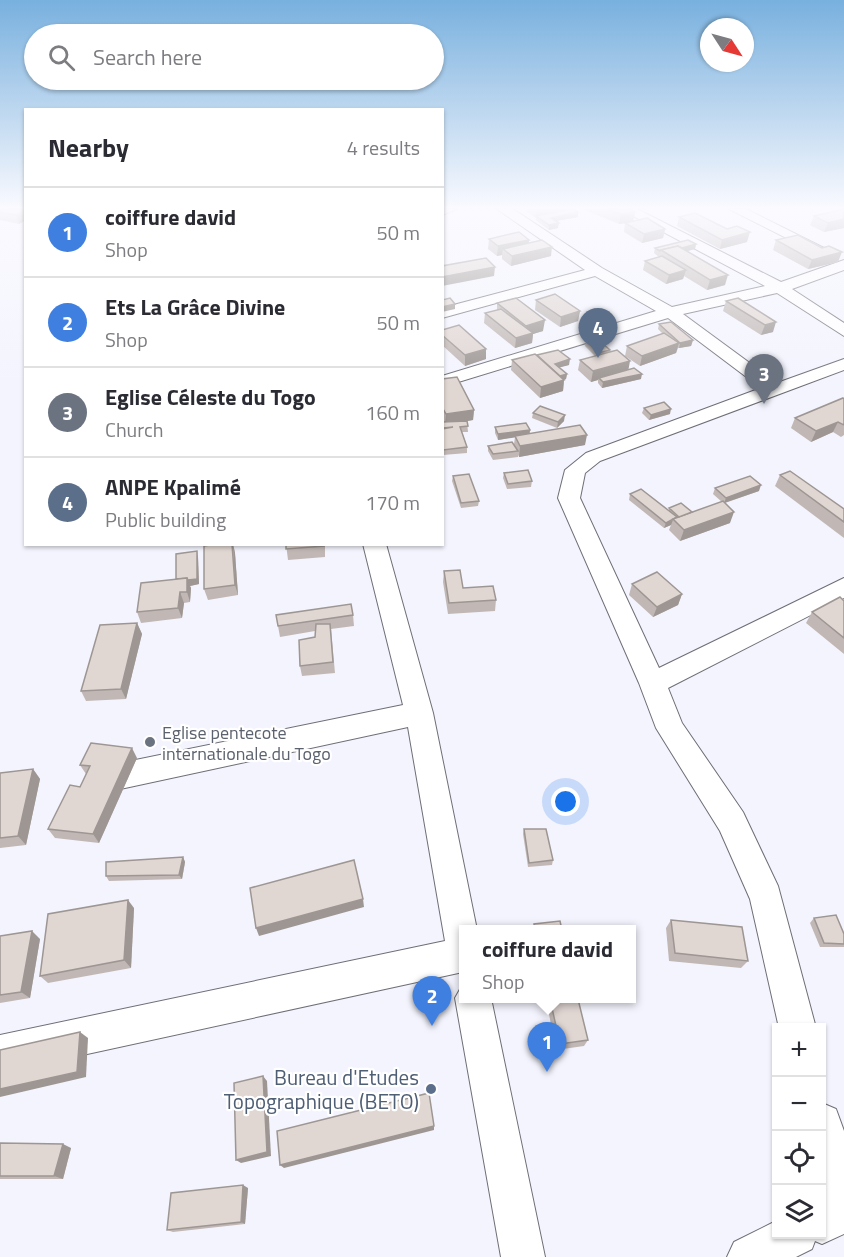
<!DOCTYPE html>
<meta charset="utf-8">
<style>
:root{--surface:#fff;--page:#f2f2f3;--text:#2b2b33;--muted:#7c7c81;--line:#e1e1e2;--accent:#db2777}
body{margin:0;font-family:"Titillium Web",sans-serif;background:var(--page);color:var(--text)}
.controls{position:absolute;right:18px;bottom:18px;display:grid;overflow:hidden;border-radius:0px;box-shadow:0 2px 4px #0004}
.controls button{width:54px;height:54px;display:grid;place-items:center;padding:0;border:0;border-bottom:2px solid var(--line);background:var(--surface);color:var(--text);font:30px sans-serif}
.compass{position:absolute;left:700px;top:18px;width:54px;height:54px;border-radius:50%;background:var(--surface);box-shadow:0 2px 4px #0004;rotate:126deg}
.you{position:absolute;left:566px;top:802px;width:21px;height:21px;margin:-15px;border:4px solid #fff;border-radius:50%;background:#1a73e8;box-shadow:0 0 0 9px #1a73e833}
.badge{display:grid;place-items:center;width:39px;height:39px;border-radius:50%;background:var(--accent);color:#fff;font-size:20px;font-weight:700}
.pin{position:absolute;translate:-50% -50px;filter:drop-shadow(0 2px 3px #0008)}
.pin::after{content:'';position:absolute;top:32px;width:21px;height:18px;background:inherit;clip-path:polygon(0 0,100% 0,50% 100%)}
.popup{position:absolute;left:459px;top:925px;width:177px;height:78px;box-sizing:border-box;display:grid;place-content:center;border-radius:0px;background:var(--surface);filter:drop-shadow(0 2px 4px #0005);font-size:20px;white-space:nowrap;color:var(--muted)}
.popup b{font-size:22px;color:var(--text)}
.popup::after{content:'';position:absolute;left:50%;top:100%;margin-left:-12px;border:12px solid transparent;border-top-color:var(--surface)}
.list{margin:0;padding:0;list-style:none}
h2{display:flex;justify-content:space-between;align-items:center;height:78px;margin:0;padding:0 24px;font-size:26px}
h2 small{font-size:20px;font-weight:400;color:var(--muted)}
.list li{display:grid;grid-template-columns:39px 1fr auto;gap:18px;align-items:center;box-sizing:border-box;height:90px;padding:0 24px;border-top:2px solid var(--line)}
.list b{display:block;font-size:22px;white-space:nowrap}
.list p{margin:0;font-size:20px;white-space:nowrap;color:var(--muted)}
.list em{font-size:20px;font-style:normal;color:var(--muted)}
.icon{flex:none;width:33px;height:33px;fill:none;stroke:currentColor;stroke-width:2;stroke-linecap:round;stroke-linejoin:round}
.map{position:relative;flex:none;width:844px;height:1257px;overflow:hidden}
.search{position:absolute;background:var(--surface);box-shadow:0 2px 4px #0004;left:24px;top:24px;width:420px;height:66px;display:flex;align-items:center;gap:15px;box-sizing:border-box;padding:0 21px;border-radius:33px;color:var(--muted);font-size:22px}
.panel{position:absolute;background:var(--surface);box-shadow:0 2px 4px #0004;left:24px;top:108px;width:420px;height:438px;border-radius:0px}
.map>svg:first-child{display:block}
</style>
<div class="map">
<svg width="844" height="1257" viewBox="0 0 844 1257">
<rect width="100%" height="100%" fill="#f4f4fe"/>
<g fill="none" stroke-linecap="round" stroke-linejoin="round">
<g stroke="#6e6e76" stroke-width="2">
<g id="street">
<path d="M442 209H457L442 215Z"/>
<path d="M497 209H513L602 268 672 307 765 286 620 209H637L781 282 844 260V270L792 289 844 323V336L777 293 683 314 777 383 844 359V370L600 461 585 473 580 498 659 668 844 578V598L668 688 682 723 743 812 778 886 816 1028H779L750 899 720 831 656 728 639 683 558 498 565 470 586 453 761 388 668 318 442 387V376L656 311 595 276 442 318V308L585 270Z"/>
<path d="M729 209H746L832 252 830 255H820Z"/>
<path d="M363 544H386L433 713 477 930H463V972L0 1073V1035L445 941 408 727 111 791 100 787 96 778 100 769 111 765 403 705Z"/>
<path d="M463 984V998H491L545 1257H501L455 998Z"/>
<path d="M822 1103 836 1109 844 1131V1234L822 1244 815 1241 812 1249 796 1257H727L734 1242 776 1221V1234H822Z"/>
</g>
</g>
<use href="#street" fill="#fff" fill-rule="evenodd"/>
</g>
<g fill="#c1b8b5">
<path d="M0 209H26V220L19 224 0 220Z"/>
<path d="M527 209H576L575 210 578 212V217L556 221 558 228 549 230 536 220V218L527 212Z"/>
<path d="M582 209H628L635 212 633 221 665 229 663 238 642 243 624 232 625 223 619 224Z"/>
<path d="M844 209V228L824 232 810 225 814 216Z"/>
<path d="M679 217 747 242 720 249 677 226Z"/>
<path d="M489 239 529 240 528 243 551 256 511 266 502 259V255L497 256 488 249Z"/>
<path d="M776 240 838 262 808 269 773 250Z"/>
<path d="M696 244 695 249 687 251 725 285 707 290 684 276 683 279 666 284 643 270 645 261 659 257 654 253 655 248Z"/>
<path d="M738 298 773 332 761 335 723 311 726 301Z"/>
<path d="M536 300 580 311 578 321 560 327 535 310Z"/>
<path d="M497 303 543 331 533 334 532 343 515 348 484 323 485 313 497 310Z"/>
<path d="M659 324 693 340 691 346 679 348H678L676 353 640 366 625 356 627 346 663 334 658 329Z"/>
<path d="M442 330 486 349V359L465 366 442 345Z"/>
<path d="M586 341 610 350V352L628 369 641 379 602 388 598 383V380L591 382 578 370 580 360 595 356 585 346Z"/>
<path d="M537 355 569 365 559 367 567 374 566 379 564 380 563 391 540 398 511 370 512 360Z"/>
<path d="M442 379 474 410 473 420 467 421 468 432H462L467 447V453L443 455 442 422H444L442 418Z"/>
<path d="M844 399V435L841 437 833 432 811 442 791 428 795 418Z"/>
<path d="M644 408 670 414 649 420 642 413Z"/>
<path d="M533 413 564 421 557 428 532 418Z"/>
<path d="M495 427 530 430V434L585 445 519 457 518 455V457L493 460 488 451V446L514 444 515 437 498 440 495 433Z"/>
<path d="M504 473 532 481 531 487 507 489 503 478Z"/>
<path d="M780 475 844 509V538L775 486Z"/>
<path d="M453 476 479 501 478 506 461 508 452 481Z"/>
<path d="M715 488 759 491 725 503 730 523 680 541 669 530 671 525 664 528 629 500 630 494 669 511V508L692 512 722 502 713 494Z"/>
<path d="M233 544 235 553 238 595 208 600 204 589Z"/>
<path d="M286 544H325V557L288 560Z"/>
<path d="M198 557 199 584 190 586 191 588 190 602 184 603 182 618 141 623 137 612 176 579Z"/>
<path d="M444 571 463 588 496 600 495 611 448 614 443 582Z"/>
<path d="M632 584 682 594 678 605 653 617 629 595Z"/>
<path d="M844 601V654L806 623 812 612Z"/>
<path d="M353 615 354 626 331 629 335 673 302 676 300 666 315 637V631L280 637 278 626Z"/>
<path d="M137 623 142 634 126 699 86 701 81 691Z"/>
<path d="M137 758 99 843 55 838 48 829 80 787 86 774 80 765Z"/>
<path d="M33 769 40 779 26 845 0 848V773Z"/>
<path d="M524 829 553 860 552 865 528 867 523 834Z"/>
<path d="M183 857 185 862 182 879 109 881 106 876Z"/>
<path d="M134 908 131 968 48 983 40 976Z"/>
<path d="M814 918 844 934V947H820L810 923Z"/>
<path d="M671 920 748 961 741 968 669 961 666 928Z"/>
<path d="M0 936 40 939 30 998 0 1003Z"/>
<path d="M546 999H578L588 1040 584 1046 556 1050Z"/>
<path d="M0 1143 71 1148 63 1179H0Z"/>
<path d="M248 1188 245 1224 173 1232 167 1230Z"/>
</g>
<g fill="#9d9693">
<path d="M26 209V220L19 224 16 215Z"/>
<path d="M537 209H576V210L539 218 536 216V218Z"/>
<path d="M578 212V217L551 222V218Z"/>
<path d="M635 212 633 222 619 224 621 214Z"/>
<path d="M844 219V228L824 232 828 223Z"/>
<path d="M559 223 558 228 549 230V225Z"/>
<path d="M665 229 663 238 642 243 644 234Z"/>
<path d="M750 232 747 242 720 249 722 240Z"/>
<path d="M529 240 528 249H503L502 255 497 256 498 246Z"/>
<path d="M696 244 695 249 669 256 664 252Z"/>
<path d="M552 247 551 256 511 266 512 256Z"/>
<path d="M842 252 838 262 808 269 812 260Z"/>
<path d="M495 267 494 276 442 286V277Z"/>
<path d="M686 270 683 279 666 284 669 275Z"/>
<path d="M728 275 725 285 707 290 710 280Z"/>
<path d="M455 304V309L442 312V307Z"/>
<path d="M580 311 578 321 560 327 561 317Z"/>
<path d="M545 320 543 331 533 334 532 343 515 348 516 338 525 336 526 326Z"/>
<path d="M776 322 773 332 761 335 765 325Z"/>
<path d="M693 340 691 346 679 348 680 343Z"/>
<path d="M679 343 676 353 640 366 642 356Z"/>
<path d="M486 349V359L465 366V355Z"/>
<path d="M570 359 569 365 554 369 555 364Z"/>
<path d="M630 361 628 372 599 378 598 380 591 382 593 371Z"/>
<path d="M567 374 566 379 558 382V376Z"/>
<path d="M642 374 641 379 602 388 603 382Z"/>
<path d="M564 380 563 391 540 398 541 387Z"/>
<path d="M671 409 670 414 649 420 651 415Z"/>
<path d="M474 410 473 420 445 425 446 414Z"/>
<path d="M565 415 564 421 557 428 558 422Z"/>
<path d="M838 422 833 432 811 442 816 431Z"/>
<path d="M530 430 529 435 498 440V434Z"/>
<path d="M587 435 585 445 519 457 520 446Z"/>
<path d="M761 485 759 491 724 503 726 498Z"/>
<path d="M734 512 730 523 680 541 684 530Z"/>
<path d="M673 520 671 525 664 528 666 523Z"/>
<path d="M233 544 235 553 238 595 235 585Z"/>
<path d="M197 551 198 557 199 584 190 586 191 588 190 602 187 592V578Z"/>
<path d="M180 592 184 603 182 618 178 608Z"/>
<path d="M682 594 678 605 653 617 657 607Z"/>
<path d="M137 623 142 634 126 699 121 689Z"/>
<path d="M132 748 137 758 99 843 93 834Z"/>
<path d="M33 769 40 779 26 845 18 836Z"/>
<path d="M183 857 185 862 182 879 179 875Z"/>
<path d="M363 899 364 907 259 936 256 928Z"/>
<path d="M128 900 134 908 131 968 124 960Z"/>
<path d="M32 931 40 939 30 998 21 992Z"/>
<path d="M80 1032 88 1038 86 1077 0 1097V1089Z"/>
<path d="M263 1076 267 1081 271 1156 241 1163 236 1160Z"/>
<path d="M434 1126V1130L284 1168 280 1165Z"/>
<path d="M63 1144 71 1148 63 1179 54 1176Z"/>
<path d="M243 1185 248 1188 245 1224 241 1222Z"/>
</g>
<g fill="#e0d6d2" stroke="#9d9693" stroke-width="1.5">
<path d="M0 209H26L16 215 0 212Z"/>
<path d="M573 209 578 212 551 218 559 223 549 225 536 216Z"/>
<path d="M606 209H628L635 212 621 214Z"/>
<path d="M844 209V219L828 223 814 216Z"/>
<path d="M695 213 727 229 737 226 750 232 722 240 679 217Z"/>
<path d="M647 218 665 229 644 234 625 223Z"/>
<path d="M519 232 529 240 498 246 489 239Z"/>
<path d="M798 235 822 248 829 246 842 252 812 260 776 240Z"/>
<path d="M542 240 552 247 512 256 503 249Z"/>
<path d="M688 240 696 244 682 248 678 246 661 250 660 251 655 248Z"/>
<path d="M678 246 728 275 710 280 661 250Z"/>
<path d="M662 256 686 270 669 275 645 261Z"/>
<path d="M486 258 495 267 442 277V266Z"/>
<path d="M555 294 580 311 561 317 536 300Z"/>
<path d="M450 298 455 304 442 307V300Z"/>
<path d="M516 298 545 320 526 326 497 303Z"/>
<path d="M738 298 776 322 765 325 726 301Z"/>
<path d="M501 309 533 333 516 338 485 313Z"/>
<path d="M671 322 693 340 680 343 659 324Z"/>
<path d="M459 325 486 349 465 355 442 335V330Z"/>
<path d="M664 333 679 343 642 356 627 346Z"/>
<path d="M596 338 610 350 599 353 586 341Z"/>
<path d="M558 350 570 359 555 364 567 374 560 376 537 355Z"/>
<path d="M617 350 630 361 593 371 580 360Z"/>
<path d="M535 354 564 380 541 387 512 360Z"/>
<path d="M634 368 642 374 603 382 599 378Z"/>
<path d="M457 377 474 410 446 414 442 407V379Z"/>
<path d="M843 398 844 399V425L838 422 816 431 795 418Z"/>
<path d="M664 402 671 409 651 415 644 408Z"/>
<path d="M540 406 565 415 558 422 533 413Z"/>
<path d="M467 421 468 426 460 427 467 447 443 450 442 429 453 427 443 428 442 422Z"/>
<path d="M526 423 530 430 498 434 495 427Z"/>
<path d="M580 425 587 435 520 446 515 436Z"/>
<path d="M512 442 518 451 493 454 488 446Z"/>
<path d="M528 470 532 481 508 484 504 473Z"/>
<path d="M790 471 844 509V522L780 475Z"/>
<path d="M469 474 479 501 461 503 453 476Z"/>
<path d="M750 476 761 485 726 498 715 488Z"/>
<path d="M641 489 677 517 666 523 630 494Z"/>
<path d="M723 501 734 512 684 530 673 519Z"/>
<path d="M681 503 692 512 679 517 669 508Z"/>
<path d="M215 544H232L235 585 204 589V546Z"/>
<path d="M286 544H324V546L286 549Z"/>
<path d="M197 551V579L188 580 187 578 176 579V554Z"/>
<path d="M460 570 463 588 493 586 496 600 449 603 444 571Z"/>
<path d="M657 572 682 594 657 607 632 584Z"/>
<path d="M187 578V592H180L178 608 137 612 141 583Z"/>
<path d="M840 597 844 601V638L812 612Z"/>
<path d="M351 604 353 615 278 626 276 615Z"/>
<path d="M137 623 121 689 81 691 100 625Z"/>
<path d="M316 624H330L333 662 300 666 299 640 315 637Z"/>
<path d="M91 743 132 748 93 834 48 829 70 785 80 787 90 766 80 765Z"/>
<path d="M33 769 18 836 0 838V773Z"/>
<path d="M524 829H546L553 860 529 863Z"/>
<path d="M183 857 179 875 106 876V862Z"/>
<path d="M354 860 363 899 256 928 250 888Z"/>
<path d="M128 900 124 960 40 976 48 914Z"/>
<path d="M836 915 844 934V944L824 943 814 918Z"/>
<path d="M671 920 742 927 748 961 675 953Z"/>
<path d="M560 921 562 930H535L534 924Z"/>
<path d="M32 931 21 992 0 995V936Z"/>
<path d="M550 999H578L588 1040 560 1044Z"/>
<path d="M80 1032 77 1072 0 1089V1050Z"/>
<path d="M263 1076 267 1152 236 1160 234 1083Z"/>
<path d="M429 1093 434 1126 280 1165 277 1131Z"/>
<path d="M0 1143 63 1144 54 1176H0Z"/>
<path d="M243 1185 241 1222 167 1230 171 1193Z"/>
</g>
<linearGradient id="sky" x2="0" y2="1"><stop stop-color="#78b0de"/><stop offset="0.54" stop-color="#fafaff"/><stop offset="1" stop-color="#fafaff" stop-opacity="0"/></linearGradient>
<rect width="844" height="385" fill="url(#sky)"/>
<circle fill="#6b7280" stroke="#fff" stroke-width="2" cx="150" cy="742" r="6"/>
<circle fill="#5c6f8a" stroke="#fff" stroke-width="2" cx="431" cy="1089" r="6"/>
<g text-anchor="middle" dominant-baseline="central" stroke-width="4.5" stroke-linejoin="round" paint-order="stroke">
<g font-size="18" fill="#5b616d" stroke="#fff" text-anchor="start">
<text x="162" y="732">Eglise pentecote<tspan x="162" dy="21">internationale du Togo</tspan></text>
</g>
<g font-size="21" fill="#4e5e75" stroke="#fff" text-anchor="end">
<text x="419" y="1077">Bureau d'Etudes<tspan x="419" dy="24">Topographique (BETO)</tspan></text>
</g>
</g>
</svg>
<div class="controls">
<button>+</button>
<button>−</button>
<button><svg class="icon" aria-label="locate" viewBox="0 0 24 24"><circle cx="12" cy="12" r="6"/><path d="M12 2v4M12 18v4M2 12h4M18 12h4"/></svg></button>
<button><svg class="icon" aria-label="layers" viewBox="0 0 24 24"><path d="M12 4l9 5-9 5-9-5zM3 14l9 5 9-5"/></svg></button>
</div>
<svg class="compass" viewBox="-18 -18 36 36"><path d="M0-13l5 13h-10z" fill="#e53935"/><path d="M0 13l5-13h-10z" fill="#7c7c81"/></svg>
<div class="you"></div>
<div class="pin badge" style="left:547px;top:1072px;background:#3f7fe0">1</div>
<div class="popup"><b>coiffure david</b>Shop</div>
<div class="pin badge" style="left:432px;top:1026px;background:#3f7fe0">2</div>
<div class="pin badge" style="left:764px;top:404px;background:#6b7280">3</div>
<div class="pin badge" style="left:598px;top:358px;background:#5c6f8a">4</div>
<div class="search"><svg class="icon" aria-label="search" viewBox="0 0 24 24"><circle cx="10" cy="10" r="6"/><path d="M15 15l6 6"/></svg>Search here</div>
<section class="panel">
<h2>Nearby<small>4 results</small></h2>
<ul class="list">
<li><span class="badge" style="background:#3f7fe0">1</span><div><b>coiffure david</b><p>Shop</p></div><em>50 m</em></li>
<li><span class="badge" style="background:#3f7fe0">2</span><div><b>Ets La Grâce Divine</b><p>Shop</p></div><em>50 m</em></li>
<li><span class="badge" style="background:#6b7280">3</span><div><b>Eglise Céleste du Togo</b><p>Church</p></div><em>160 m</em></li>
<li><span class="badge" style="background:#5c6f8a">4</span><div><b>ANPE Kpalimé</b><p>Public building</p></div><em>170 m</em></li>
</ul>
</section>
</div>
